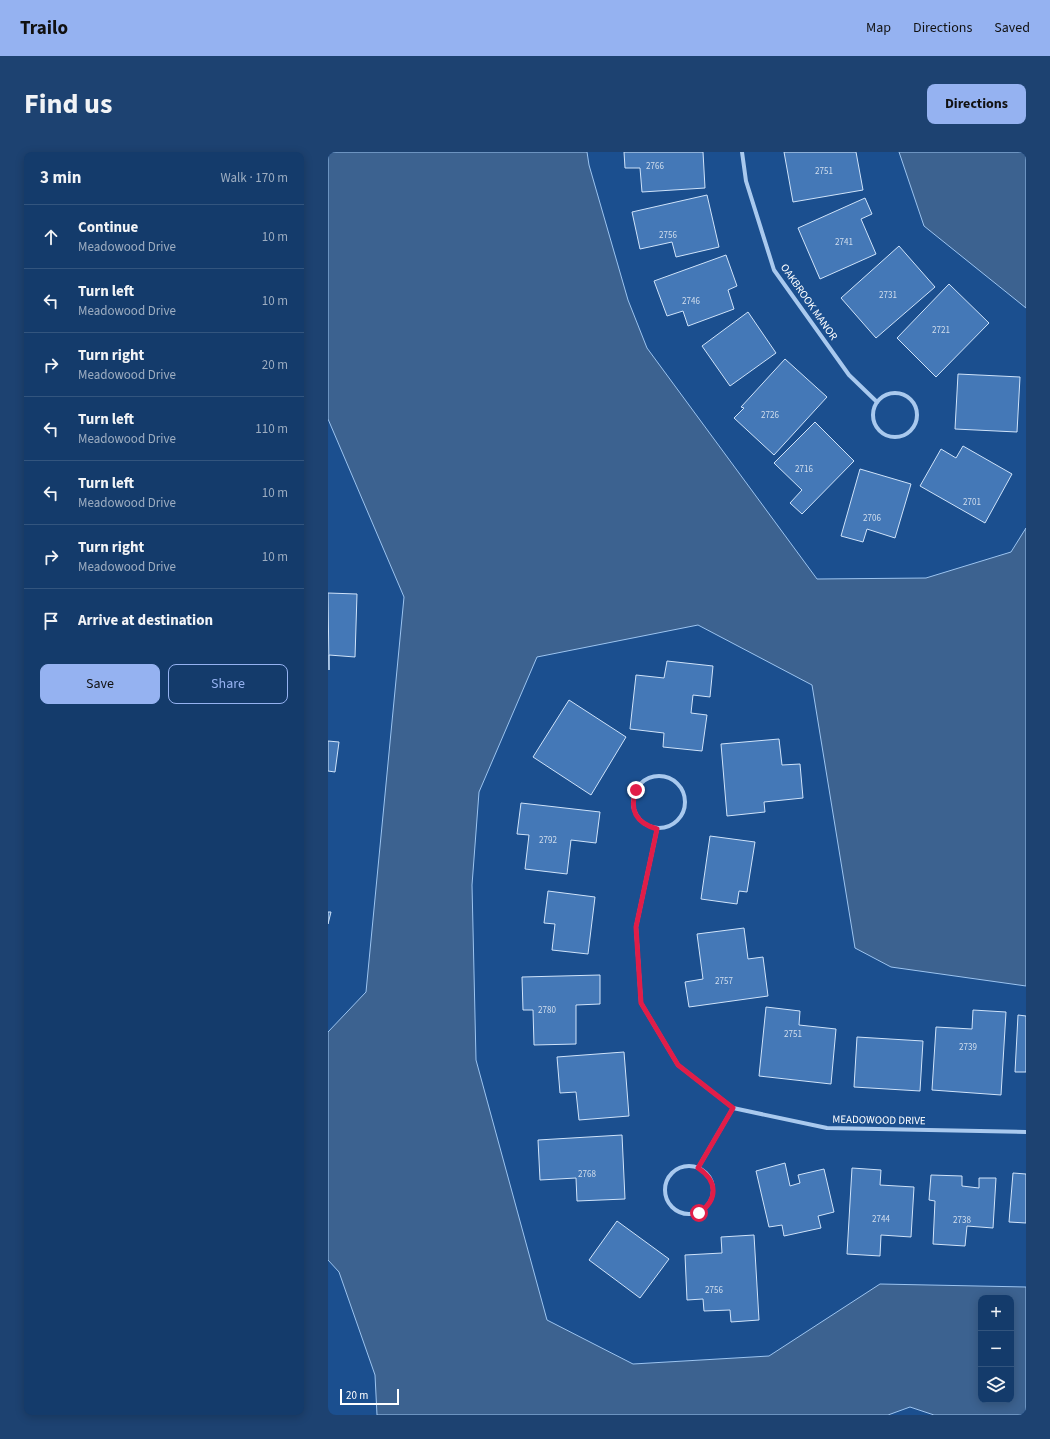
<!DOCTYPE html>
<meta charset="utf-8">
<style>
:root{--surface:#143b6b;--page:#1d4271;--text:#f1f3f6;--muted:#9dadc1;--line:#33557e;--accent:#95b2f1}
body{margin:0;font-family:"Source Sans 3",sans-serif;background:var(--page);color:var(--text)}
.controls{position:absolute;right:12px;bottom:12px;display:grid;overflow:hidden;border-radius:8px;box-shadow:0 2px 10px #0003}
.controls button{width:36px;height:36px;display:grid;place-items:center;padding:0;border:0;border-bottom:1px solid var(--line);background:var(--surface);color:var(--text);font:20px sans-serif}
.scale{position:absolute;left:12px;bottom:10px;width:59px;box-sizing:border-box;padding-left:4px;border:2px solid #fff;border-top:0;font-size:11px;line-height:14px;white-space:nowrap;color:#fff;-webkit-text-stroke:3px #1b4f8f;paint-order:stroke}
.stop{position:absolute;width:12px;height:12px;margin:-9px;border:3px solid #e11d48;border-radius:50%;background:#fff}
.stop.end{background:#e11d48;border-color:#fff;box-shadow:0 1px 4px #0008}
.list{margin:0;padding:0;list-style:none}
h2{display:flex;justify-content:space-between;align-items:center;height:52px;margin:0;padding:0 16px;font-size:17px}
h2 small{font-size:13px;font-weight:400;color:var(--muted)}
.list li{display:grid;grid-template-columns:26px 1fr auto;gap:12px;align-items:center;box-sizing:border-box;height:64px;padding:0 16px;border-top:1px solid var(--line)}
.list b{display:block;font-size:15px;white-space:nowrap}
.list p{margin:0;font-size:13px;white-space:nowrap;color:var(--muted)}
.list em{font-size:13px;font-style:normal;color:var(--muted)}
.actions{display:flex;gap:8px;padding:12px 16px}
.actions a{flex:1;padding:9px 0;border:1px solid var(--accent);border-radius:8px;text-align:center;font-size:14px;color:var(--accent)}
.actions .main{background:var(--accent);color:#111}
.icon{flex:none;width:22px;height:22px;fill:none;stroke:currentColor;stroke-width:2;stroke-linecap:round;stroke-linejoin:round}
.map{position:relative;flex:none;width:698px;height:1263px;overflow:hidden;border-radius:8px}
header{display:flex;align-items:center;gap:24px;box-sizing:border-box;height:56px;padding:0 20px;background:var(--accent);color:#111}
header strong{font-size:19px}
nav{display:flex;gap:22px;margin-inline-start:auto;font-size:14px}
.intro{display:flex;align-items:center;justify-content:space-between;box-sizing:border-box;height:96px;padding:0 24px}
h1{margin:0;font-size:28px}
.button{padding:10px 18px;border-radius:8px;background:var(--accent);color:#111;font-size:14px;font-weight:700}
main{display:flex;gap:24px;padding:0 24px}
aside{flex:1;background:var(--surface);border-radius:8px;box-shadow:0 2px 10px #0003}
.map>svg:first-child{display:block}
</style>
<header>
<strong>Trailo</strong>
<nav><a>Map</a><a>Directions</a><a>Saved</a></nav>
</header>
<div class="intro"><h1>Find us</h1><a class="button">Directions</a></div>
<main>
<aside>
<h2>3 min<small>Walk · 170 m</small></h2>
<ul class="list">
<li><svg class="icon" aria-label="ahead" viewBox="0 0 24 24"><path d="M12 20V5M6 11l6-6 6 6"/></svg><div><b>Continue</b><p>Meadowood Drive</p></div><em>10 m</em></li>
<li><svg class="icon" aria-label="left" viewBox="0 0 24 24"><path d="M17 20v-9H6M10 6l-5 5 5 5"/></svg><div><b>Turn left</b><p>Meadowood Drive</p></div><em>10 m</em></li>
<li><svg class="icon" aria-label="right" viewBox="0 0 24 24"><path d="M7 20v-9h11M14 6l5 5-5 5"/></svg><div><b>Turn right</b><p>Meadowood Drive</p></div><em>20 m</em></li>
<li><svg class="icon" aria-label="left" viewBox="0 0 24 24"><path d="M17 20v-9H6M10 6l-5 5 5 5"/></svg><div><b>Turn left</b><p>Meadowood Drive</p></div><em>110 m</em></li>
<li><svg class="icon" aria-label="left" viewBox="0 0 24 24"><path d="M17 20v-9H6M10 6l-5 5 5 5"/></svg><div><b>Turn left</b><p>Meadowood Drive</p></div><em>10 m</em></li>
<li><svg class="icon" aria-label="right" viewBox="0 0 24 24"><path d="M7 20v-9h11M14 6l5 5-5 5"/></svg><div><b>Turn right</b><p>Meadowood Drive</p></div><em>10 m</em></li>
<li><svg class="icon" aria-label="arrive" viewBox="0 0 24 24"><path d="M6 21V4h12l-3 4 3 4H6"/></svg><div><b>Arrive at destination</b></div></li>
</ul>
<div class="actions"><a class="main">Save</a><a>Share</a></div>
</aside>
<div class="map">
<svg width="698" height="1263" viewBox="0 0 698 1263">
<rect width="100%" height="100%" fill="#1b4f8f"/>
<g fill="#3c6290" stroke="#9cc4f0" fill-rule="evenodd">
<path d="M0 0H259L261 13 300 148 319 196 489 427 598 426 683 400 698 376V834L563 815 527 796 484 533 370 473 209 505 151 640 144 733 148 908 219 1168 305 1212 441 1204 552 1132 698 1135V1263H606L582 1255 560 1263H49L47 1223 11 1120 0 1108V880L38 840 76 445 0 267ZM653 1146H683V1248H653Z"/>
<path d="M571 0H698V156L596 74Z"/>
</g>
<g fill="#4478b7" stroke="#cfe3fa">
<path d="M296 0H375L377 36 314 40 312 16H297Z"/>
<path d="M456 0H528L535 38 465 50Z"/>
<path d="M379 43 391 95 348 105 344 90 312 97 304 60Z"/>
<path d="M537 46 544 62 533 67 548 102 492 127 470 76Z"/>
<path d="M571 94 607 135 548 186 513 146Z"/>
<path d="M398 103 409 134 400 138 406 157 360 174 355 159 339 164 326 129Z"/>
<path d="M621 132 661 171 608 225 569 186Z"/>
<path d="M420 160 448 201 402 234 374 194Z"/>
<path d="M457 207 499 245 446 303 406 266 416 256 413 255Z"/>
<path d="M630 222 692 225 689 280 627 277Z"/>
<path d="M487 270 526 309 474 362 462 351 474 338 446 311Z"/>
<path d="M635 294 684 322 657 371 592 334 613 297 628 306Z"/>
<path d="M532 317 583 332 567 386 539 377 535 390 513 384Z"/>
<path d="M0 441 29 442 27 505 1 503V518Z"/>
<path d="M339 509 385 514 382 545 365 543 363 561 379 563 374 599 335 595 336 581 302 577 308 523 336 526Z"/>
<path d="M241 548 298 585 263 643 205 605Z"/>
<path d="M451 587 454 613 472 612 475 646 436 650 437 660 399 664 393 592Z"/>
<path d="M0 589 11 590 7 620 0 619Z"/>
<path d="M193 651 272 660 268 691 243 688 239 722 197 717 201 683 189 682Z"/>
<path d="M382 684 427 690 419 740 411 739 409 752 373 747Z"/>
<path d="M220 739 267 745 260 802 224 798 227 772 216 771Z"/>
<path d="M0 760H3L0 772Z"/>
<path d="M416 776 420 807 435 805 440 844 361 855 357 830 375 827 369 782Z"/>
<path d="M272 823V852L248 853V892L206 893 205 858H195L194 825Z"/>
<path d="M438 855 472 859 471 873 508 877 503 932 431 924Z"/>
<path d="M645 858 678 860 673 943 604 938 608 875 644 877Z"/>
<path d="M690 863 698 864V920H687Z"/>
<path d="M529 885 595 889 592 939 526 935Z"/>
<path d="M296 900 301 964 251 968 248 940 232 941 229 905Z"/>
<path d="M294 983 297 1047 249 1049 248 1026 212 1028 210 988Z"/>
<path d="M457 1011 462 1034 472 1031 470 1023 496 1017 506 1060 490 1064 493 1076 456 1084 454 1073 441 1075 428 1019Z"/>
<path d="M524 1016 553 1018 552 1033 586 1035 583 1085 553 1083 552 1104 519 1102Z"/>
<path d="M685 1021 698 1022V1071L681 1070Z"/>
<path d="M603 1023 634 1024V1034L651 1036V1026H668L665 1076 639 1074 637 1094 605 1092 607 1049 601 1048Z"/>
<path d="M289 1069 341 1107 312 1146 261 1108Z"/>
<path d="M426 1083 431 1168 403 1170 402 1158 376 1159 375 1147 359 1148 357 1103 394 1101 393 1085Z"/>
</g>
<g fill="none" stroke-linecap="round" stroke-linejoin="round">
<g stroke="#a9c9ee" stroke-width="4">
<path d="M414 0 418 29 446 118 521 223 549 250"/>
<circle cx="567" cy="263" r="22"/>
<circle cx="331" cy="650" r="26"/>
<path d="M329 677 308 775 313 851 350 913 405 956 499 976 698 980"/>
<circle cx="361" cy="1038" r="24"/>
<path d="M370 1016 405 956"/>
</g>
</g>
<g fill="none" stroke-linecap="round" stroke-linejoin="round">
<path stroke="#e11d48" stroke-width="5" d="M308 638C301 658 308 671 329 677L308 775 313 851 350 913 405 956 370 1016C390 1029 390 1048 371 1061"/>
</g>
<g text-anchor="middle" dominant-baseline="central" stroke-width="3" stroke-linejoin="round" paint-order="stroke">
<g font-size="9" fill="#d0dded">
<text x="327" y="14">2766</text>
<text x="496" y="19">2751</text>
<text x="340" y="83">2756</text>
<text x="516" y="90">2741</text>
<text x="560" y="143">2731</text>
<text x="363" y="149">2746</text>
<text x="613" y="178">2721</text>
<text x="442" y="263">2726</text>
<text x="476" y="317">2716</text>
<text x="644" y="350">2701</text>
<text x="544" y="366">2706</text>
<text x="220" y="688">2792</text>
<text x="396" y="829">2757</text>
<text x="219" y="858">2780</text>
<text x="465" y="882">2751</text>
<text x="640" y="895">2739</text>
<text x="259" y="1022">2768</text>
<text x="553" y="1067">2744</text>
<text x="634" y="1068">2738</text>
<text x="386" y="1138">2756</text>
</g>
<g font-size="11" fill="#fff" stroke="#1b4f8f">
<text transform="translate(481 150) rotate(55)">OAKBROOK MANOR</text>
<text transform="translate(551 968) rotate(1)">MEADOWOOD DRIVE</text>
</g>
</g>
</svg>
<div class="controls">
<button>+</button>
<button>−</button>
<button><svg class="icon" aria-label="layers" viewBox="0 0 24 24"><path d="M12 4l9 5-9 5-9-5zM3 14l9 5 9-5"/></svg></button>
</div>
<div class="scale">20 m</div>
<div class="stop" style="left:371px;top:1061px"></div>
<div class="stop end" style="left:308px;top:638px"></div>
</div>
</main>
